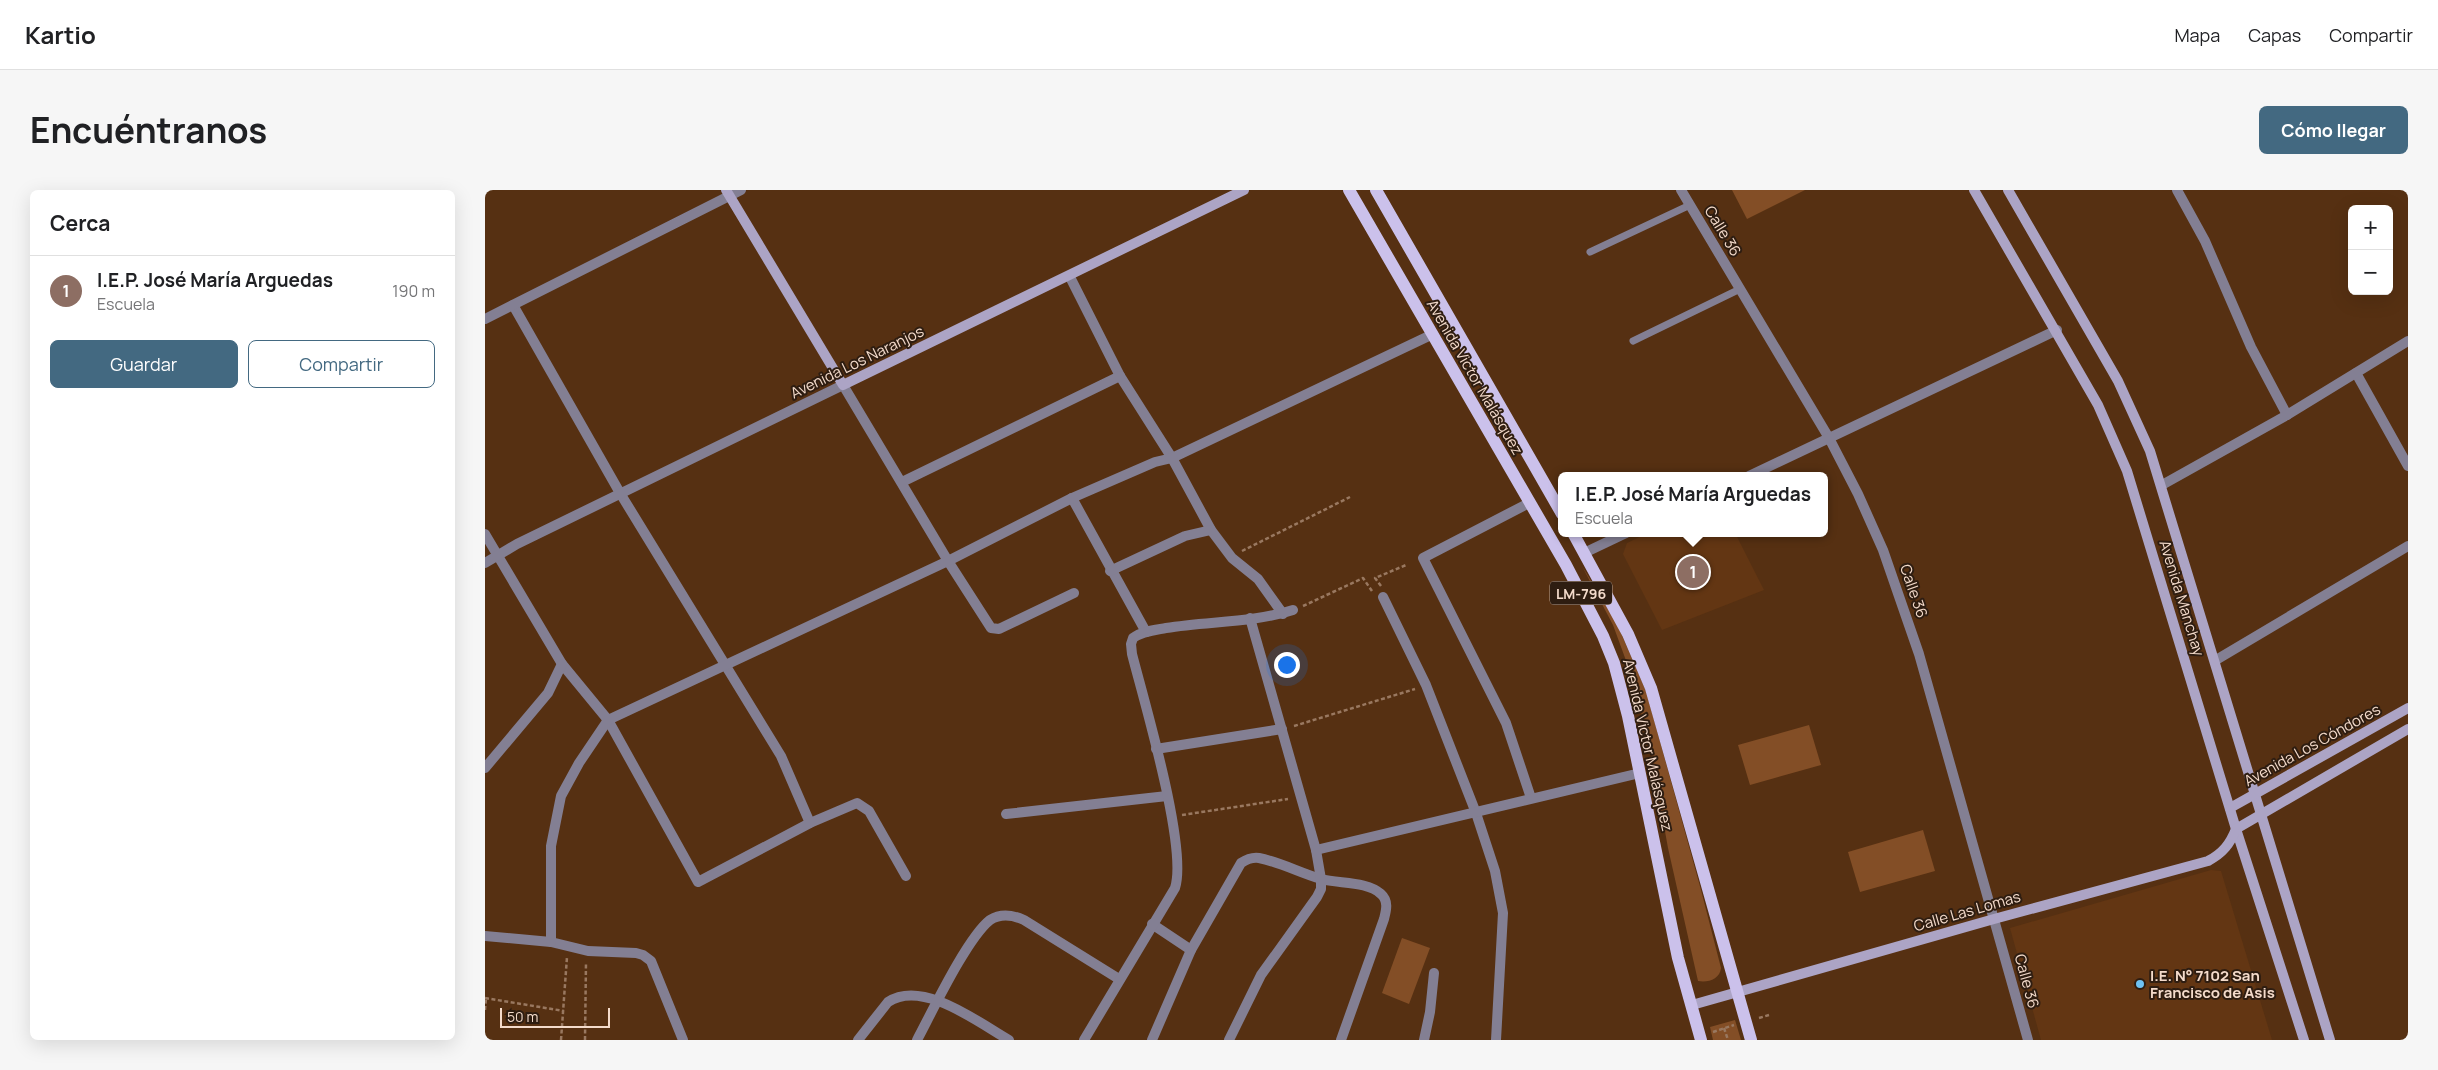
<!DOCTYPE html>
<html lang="es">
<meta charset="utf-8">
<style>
:root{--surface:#fff;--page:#f6f6f6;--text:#202124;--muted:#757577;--line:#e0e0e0;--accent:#436981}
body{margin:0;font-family:Manrope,sans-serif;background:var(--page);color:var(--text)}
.controls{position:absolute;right:15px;top:15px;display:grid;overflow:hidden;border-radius:8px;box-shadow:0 5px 20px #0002}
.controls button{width:45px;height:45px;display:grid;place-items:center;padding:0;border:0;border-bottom:1px solid var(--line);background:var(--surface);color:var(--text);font:25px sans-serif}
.scale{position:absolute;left:15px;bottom:12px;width:110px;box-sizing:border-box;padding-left:5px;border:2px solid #f4dbcb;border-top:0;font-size:14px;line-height:18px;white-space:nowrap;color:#f4dbcb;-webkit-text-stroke:4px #2e1d11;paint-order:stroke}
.you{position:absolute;left:801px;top:474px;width:18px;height:18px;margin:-12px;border:4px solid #fff;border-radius:50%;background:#1a73e8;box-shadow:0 0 0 8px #1a73e833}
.badge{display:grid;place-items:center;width:32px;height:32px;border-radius:50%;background:var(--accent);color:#fff;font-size:16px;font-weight:700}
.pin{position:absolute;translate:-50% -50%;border:2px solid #fff;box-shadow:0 1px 5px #0006}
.popup{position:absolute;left:1073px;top:282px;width:270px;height:65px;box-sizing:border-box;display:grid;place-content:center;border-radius:8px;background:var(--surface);filter:drop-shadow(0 1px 4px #0005);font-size:16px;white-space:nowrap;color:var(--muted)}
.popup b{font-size:19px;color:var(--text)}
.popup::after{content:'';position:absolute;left:50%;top:100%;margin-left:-10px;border:10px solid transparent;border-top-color:var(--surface)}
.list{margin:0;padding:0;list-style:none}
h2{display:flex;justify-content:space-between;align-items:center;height:65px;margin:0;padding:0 20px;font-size:21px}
h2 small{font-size:16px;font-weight:400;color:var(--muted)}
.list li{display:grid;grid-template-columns:32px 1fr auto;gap:15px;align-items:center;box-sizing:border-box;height:70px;padding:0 20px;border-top:1px solid var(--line)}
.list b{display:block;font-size:19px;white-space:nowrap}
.list p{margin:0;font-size:16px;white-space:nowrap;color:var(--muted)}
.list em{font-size:16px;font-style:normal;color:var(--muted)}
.actions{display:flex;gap:10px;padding:15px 20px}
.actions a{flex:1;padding:11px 0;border:1px solid var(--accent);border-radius:8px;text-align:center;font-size:18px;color:var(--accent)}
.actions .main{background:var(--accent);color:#fff}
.map{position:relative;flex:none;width:1923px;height:850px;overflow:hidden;border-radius:8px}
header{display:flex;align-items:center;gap:30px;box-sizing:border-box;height:70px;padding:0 25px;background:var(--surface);border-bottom:1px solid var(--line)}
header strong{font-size:24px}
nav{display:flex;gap:28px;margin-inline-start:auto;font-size:18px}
.intro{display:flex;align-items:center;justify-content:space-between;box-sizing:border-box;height:120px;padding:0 30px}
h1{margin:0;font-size:35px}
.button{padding:12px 22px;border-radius:8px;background:var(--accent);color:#fff;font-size:18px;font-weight:700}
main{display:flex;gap:30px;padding:0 30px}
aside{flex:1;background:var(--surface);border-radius:8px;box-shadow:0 5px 20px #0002}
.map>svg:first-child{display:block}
</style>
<header>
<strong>Kartio</strong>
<nav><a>Mapa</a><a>Capas</a><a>Compartir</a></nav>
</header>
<div class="intro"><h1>Encuéntranos</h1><a class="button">Cómo llegar</a></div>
<main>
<aside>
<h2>Cerca<small></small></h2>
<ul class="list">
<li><span class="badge" style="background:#8d6e63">1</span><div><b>I.E.P. José María Arguedas</b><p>Escuela</p></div><em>190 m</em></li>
</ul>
<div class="actions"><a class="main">Guardar</a><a>Compartir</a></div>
</aside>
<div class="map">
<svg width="1923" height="850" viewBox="0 0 1923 850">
<rect width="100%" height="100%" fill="#563012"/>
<g fill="#633613">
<path d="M1163 343H1250L1279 400 1177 440 1138 364 1142 353Z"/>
<path d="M1726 680 1736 681 1787 850H1556L1525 738Z"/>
</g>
<g fill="#834e26">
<path d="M1247 0H1320L1262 29Z"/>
<path d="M1097 376 1132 434 1161 501 1216 700 1236 778C1235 789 1223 793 1213 791L1183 658 1163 547 1143 476 1128 435Z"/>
<path d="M1324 535 1336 575 1265 595 1253 555Z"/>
<path d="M1438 640 1450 681 1375 702 1363 662Z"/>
<path d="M917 748 945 758 924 814 897 803Z"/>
<path d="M1250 830 1256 850H1228L1225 837Z"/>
</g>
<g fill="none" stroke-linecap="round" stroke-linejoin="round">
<g stroke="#997860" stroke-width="2.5" stroke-dasharray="4 2.5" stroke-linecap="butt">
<path d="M757 361 865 307"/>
<path d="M896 396 890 388 921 375"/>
<path d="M818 416 878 388 887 401"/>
<path d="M809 536 930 499"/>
<path d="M697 625 803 609"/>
<path d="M0 808 79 821"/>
<path d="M0 820 1 808"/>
<path d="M1274 828 1284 825"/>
<path d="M1239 838 1243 850"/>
<path d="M1228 842 1249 835"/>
<path d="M76 850 82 767"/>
<path d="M100 850 101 772"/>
</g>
<g stroke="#837f93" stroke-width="7">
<path d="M1105 62 1205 15"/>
<path d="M1148 151 1255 99"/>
</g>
<g stroke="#837f93" stroke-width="10">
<path d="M1196 0 1344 248 1373 304 1398 360 1434 464 1543 850"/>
<path d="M1692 0 1720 51 1766 157 1802 225"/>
<path d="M585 87 635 186 687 268 726 340 747 368 773 389 798 424"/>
<path d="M28 115 135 303 296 566 325 633"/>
<path d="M0 129 256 0"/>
<path d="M1871 183 1923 276"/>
<path d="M1264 286 1572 140"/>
<path d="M417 292 635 186"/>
<path d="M1677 295 1802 225 1923 151"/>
<path d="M587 308 661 442"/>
<path d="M1044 313 938 368 1021 533 1046 608"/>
<path d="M0 344 77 474 123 530 213 692 325 633 372 613 384 621 421 686"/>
<path d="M1099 363 1141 343"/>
<path d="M0 373 32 354 358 195 463 371 506 438 514 439 589 403"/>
<path d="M625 381 700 346 726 340"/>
<path d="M898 407 941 495 991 623 1010 681 1018 723 1011 850"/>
<path d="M1731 470 1923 356"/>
<path d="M671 559 797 539"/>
<path d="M0 578 63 503 77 474"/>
<path d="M521 624 682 606"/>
<path d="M831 660 1155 583"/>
<path d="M667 734 706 760"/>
<path d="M0 746 66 752 103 761 151 763 158 765 166 771 198 850"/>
<path d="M66 752V656L76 606 94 573 123 530 463 371 587 308 670 272 687 268 946 145"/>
<path d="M373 850 403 812C438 789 494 833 524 850"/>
<path d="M432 850C447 822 482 748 505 730 516 723 528 725 539 730L634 789"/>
<path d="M599 850 690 698C703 658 659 511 647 464L646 454 648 448C657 441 670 440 681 438 723 431 768 433 808 420"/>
<path d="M667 850 706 760 756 673C762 669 767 667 774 668 795 672 815 683 836 689 854 694 882 691 896 704 904 711 901 721 899 729L856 850"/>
<path d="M744 850 776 785 832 707 836 699V689L831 660 765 428"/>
<path d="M939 850 945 822 949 783"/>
</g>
<g stroke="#aca4c5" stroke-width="10">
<path d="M241 0 358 195 759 0"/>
<path d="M1489 0 1613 215 1642 281 1751 639 1819 850"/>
<path d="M1523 0 1633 191 1665 261 1845 850"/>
<path d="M1745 618 1923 518"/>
<path d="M1207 815 1509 729 1723 671C1738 663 1745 654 1751 639L1923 539"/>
</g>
<g stroke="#cbc1eb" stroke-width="12">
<path d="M864 0 1081 375 1118 446 1129 473 1143 526 1193 768 1216 850"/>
<path d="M891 0 1077 324"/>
<path d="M1088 343 1143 444 1166 498 1266 850"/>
</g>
</g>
<circle fill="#6ec2f3" stroke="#2e1d11" stroke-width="2" cx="1655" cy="794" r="5"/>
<g text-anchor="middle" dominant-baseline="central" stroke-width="4" stroke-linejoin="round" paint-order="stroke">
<rect fill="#2e1d11" stroke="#b9a293" stroke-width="1" x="1065" y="391.5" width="62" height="23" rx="4"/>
<g font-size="14" font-weight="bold" fill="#f4dbcb">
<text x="1096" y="403">LM-796</text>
</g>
<g font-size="15" fill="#f4dbcb" stroke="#2e1d11">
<text transform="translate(1238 41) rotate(59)">Calle 36</text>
<text transform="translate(372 172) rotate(-26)">Avenida Los Naranjos</text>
<text transform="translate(990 187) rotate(60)">Avenida Victor Malásquez</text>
<text transform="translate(1429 401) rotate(71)">Calle 36</text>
<text transform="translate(1697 408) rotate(73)">Avenida Manchay</text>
<text transform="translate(1163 555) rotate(77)">Avenida Victor Malásquez</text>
<text transform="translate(1827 555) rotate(-29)">Avenida Los Cóndores</text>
<text transform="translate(1482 721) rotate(-16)">Calle Las Lomas</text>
<text transform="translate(1542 791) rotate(75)">Calle 36</text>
</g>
<g font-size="15" font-weight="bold" fill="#f4dbcb" stroke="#2e1d11" text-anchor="start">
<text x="1665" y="785">I.E. N° 7102 San<tspan x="1665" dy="17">Francisco de Asis</tspan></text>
</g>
</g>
</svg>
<div class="controls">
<button>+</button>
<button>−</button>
</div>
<div class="scale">50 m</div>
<div class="you"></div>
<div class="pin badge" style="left:1208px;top:382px;background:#8d6e63">1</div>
<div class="popup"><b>I.E.P. José María Arguedas</b>Escuela</div>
</div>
</main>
